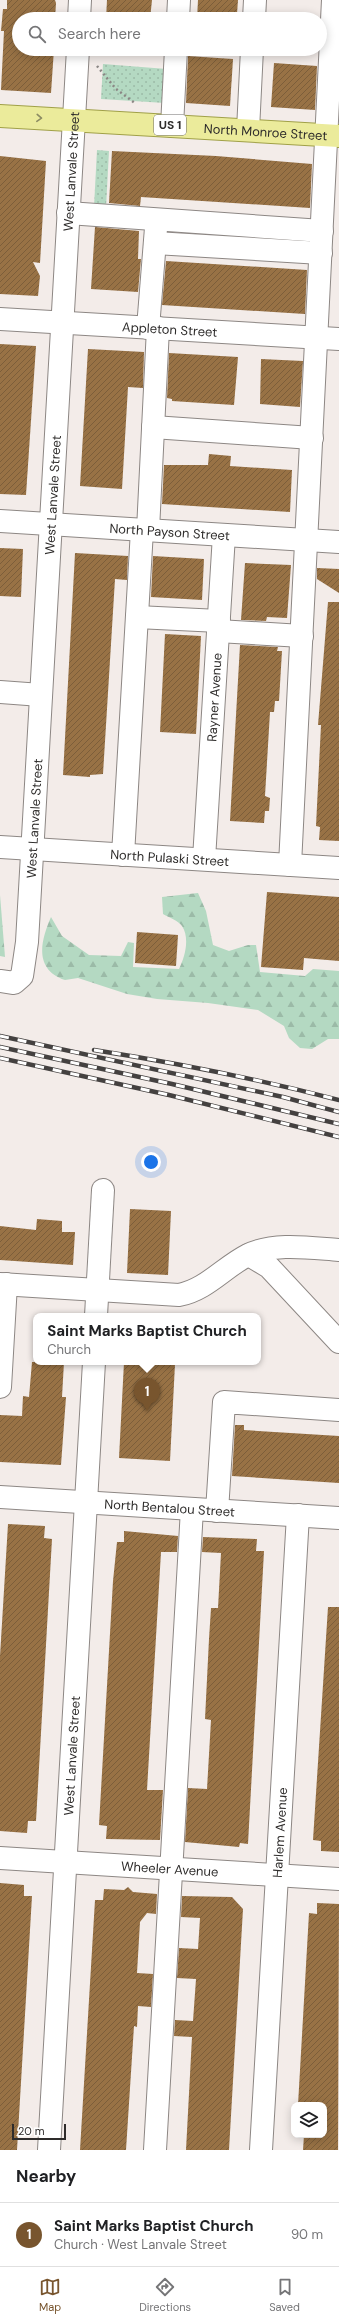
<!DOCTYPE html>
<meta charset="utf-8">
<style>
:root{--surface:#fff;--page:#f2f2f2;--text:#202124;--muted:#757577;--line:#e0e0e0;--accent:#78552e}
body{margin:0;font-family:"DM Sans",sans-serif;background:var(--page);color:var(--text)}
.controls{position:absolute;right:12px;bottom:12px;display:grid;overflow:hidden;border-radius:8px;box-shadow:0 2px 10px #0003}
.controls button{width:36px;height:36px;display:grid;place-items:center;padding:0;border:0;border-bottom:1px solid var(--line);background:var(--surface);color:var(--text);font:20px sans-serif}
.scale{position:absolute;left:12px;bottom:10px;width:54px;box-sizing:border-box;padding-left:4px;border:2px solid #2e2c2b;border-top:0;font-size:11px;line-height:14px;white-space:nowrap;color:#2e2c2b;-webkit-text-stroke:3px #fff;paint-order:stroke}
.you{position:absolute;left:151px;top:1162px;width:14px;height:14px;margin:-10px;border:3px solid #fff;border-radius:50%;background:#1a73e8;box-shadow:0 0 0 6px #1a73e833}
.badge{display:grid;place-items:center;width:26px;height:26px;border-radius:50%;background:var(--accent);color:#fff;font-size:13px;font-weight:700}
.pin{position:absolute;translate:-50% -33px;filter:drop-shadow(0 1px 2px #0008)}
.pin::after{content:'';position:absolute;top:21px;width:14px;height:12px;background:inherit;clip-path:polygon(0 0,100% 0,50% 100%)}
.popup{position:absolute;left:33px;top:1313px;width:228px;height:52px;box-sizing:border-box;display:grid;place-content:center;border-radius:8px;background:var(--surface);filter:drop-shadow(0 1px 3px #0005);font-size:13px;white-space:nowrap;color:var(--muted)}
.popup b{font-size:15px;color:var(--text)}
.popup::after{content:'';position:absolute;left:50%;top:100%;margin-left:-8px;border:8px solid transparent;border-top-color:var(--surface)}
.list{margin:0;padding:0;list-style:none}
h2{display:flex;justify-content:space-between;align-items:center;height:52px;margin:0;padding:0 16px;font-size:17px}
h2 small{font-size:13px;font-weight:400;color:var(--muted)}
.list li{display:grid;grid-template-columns:26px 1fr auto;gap:12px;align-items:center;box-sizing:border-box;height:64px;padding:0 16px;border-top:1px solid var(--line)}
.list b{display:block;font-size:15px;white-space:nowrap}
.list p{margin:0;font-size:13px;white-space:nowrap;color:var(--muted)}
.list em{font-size:13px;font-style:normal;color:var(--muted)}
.icon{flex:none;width:22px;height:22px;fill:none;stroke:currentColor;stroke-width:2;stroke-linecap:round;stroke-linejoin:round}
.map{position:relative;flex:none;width:339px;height:2150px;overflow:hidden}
.search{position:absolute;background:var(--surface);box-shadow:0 2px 10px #0003;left:12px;right:12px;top:12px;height:44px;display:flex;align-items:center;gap:10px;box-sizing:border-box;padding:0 14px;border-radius:22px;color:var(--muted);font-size:15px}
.sheet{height:116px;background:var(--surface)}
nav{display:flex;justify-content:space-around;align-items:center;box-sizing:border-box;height:56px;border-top:1px solid var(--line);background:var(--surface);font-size:11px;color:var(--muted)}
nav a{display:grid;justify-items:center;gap:2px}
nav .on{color:var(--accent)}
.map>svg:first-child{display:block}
</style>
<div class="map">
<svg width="339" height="2150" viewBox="0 0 339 2150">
<defs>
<pattern id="grass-dots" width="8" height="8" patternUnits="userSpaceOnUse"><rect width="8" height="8" fill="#b4d9c2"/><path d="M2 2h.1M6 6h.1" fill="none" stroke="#9bbaa7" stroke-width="1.8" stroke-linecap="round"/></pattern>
<pattern id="forest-firs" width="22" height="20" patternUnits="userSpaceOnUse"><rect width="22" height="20" fill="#b4d9c2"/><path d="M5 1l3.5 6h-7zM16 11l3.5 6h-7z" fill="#9bbaa7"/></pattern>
<pattern id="building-hatch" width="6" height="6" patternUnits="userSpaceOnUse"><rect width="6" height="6" fill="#987245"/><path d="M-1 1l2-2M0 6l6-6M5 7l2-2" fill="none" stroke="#7c5e3a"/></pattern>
</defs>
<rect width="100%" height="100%" fill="#f3ece9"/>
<g fill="url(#grass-dots)">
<path d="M103 64 167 69 165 103 101 99Z"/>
<path d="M97 150 109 151 106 208 94 207Z"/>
</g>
<g fill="url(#forest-firs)">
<path d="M198 893 206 911 213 945 229 951 248 945H256L260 972 305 976 313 969 339 971V1039H328L312 1049 300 1048 289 1038 284 1026 258 1010 208 1003 157 999 127 994 78 978 65 980C33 969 41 940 51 917L62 936 89 955 121 956 128 942 134 943 133 967 179 969C185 957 190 938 182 926 179 921 168 917 163 914L162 897Z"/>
<path d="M0 895 5 957 0 956Z"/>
</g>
<g fill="url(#building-hatch)">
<path d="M7 0H55L56 3 55 19H19V49H54L51 93 1 90 4 31H1L3 9H7Z"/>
<path d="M107 0H152L150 19H106Z"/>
<path d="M198 0H238L237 14 234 19H197Z"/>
<path d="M188 56 233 59 230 106 186 103Z"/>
<path d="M274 63 317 66 315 110 271 107Z"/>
<path d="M112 151 216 156 312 164 310 208 141 197 140 206 109 203Z"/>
<path d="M0 156 46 161 40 263 33 262 40 276 38 296 0 294Z"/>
<path d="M95 227 139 231 138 259H141L138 292 91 289Z"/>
<path d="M166 261 307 270 305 314 162 305Z"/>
<path d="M0 344 36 346 26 495 0 494Z"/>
<path d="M88 349 144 352 143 388 128 387 122 489 80 486Z"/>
<path d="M169 353 238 357 234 405 172 401V399L167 398Z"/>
<path d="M261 359 303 361 300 407 260 404Z"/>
<path d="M209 454 231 456 230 466 292 470 290 512 162 504 164 465H208Z"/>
<path d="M0 548 23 549 21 597 0 596Z"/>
<path d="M75 553 128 556 127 580 115 579 103 774 90 775V777L63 775Z"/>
<path d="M153 556 204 559 202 600 151 597Z"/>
<path d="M245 563 291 565 287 618 267 617 266 621 241 620Z"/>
<path d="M317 568 339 569V593L317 579Z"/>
<path d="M328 602H339V841L319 840 320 827 316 826 321 725H318Z"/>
<path d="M165 634 201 636 196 734 160 732Z"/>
<path d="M240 645 278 647 277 651H282L279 701H275L274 712H270L265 796 270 798 269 811H265L264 823 230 821Z"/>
<path d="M267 892 339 897V961L304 958 303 970 261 967Z"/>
<path d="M137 932 178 935 176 966 135 963Z"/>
<path d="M130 1209 171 1211 168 1275 127 1273Z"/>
<path d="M37 1219 62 1221V1232H75L73 1265 0 1260V1226L36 1230Z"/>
<path d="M32 1362H64L62 1397H66L61 1465 0 1462V1415L22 1416 23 1396 29 1397Z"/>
<path d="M124 1362 175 1364 170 1461 119 1458Z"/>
<path d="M235 1425H244V1430L339 1436V1483L232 1476Z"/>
<path d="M8 1524 45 1526 44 1538 52 1539 36 1821H28L27 1833 0 1831V1656Z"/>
<path d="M124 1531 178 1536 177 1552H161L147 1790H163L160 1840 106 1839 107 1826 99 1825 113 1581 117 1542H124Z"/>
<path d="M203 1537 257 1539 256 1551H264L248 1844 240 1843 239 1847 185 1842 188 1788 207 1789 211 1720 205 1719 209 1639 211 1608H218L221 1553 202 1552Z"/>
<path d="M328 1607H339V1852L321 1851V1841L313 1840Z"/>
<path d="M0 1883 24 1885V1896H32L17 2150H0Z"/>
<path d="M128 1887 133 1892 157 1894 156 1914 147 1913 140 1922 137 1973 153 1974 151 2007 138 2006 137 2027 134 2026 126 2150H80L95 1900H103L104 1889 124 1890Z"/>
<path d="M182 1896 232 1897 243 1909 229 2150H186L192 2037 174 2036 175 2020 193 2021 196 1979 177 1978 179 1948 198 1949 200 1918 181 1917Z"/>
<path d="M317 1903 339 1904 338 2150H303L304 2135H324V2105H298L309 1913 317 1914Z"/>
</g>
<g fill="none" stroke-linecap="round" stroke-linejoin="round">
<g stroke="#8d8784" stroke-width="24">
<g id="minor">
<path d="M79 19 80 0"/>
<path d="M178 19 179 0"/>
<path d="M254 19 255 0"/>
<path d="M172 126 176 49"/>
<path d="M248 130 252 49"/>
<path d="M68 213 322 231"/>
<path d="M155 243 321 253"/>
<path id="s1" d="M0 319 339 339"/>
<path d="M148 328 156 228"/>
<path d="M153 427 312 438"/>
<path id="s2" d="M0 521 339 542"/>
<path d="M148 530 158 328"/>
<path d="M137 617 219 621"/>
<path d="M218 631 302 636"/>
<path d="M0 692 41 695"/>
<path id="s3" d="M0 847 339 868"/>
<path d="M123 855 142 530"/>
<path id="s4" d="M204 859 224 535"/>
<path d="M290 865 333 0"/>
<path id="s5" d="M0 981 14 983 22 976 27 942 78 49"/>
<path d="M249 1255 269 1267 339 1342"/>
<path d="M0 1284 179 1295C206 1290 224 1267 248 1255 274 1242 311 1248 339 1250"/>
<path d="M96 1316 103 1190"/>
<path d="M0 1387 6 1284"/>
<path id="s6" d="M0 1497 339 1518"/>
<path d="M217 1511 224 1402 339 1410"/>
<path id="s7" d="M0 1858 339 1879"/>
<path id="s8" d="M49 2150 94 1362"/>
<path d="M155 2150 192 1509"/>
<path id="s9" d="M261 2150 298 1515"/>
</g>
</g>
<g stroke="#a0a048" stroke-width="24">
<g id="major">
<path id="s10" d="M0 116 339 136"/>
</g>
</g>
<g stroke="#8b8785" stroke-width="2.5" stroke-dasharray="2 3" stroke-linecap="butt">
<path d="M97 66 116 89 136 104"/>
<path d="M168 1362H170"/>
</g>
<use href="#minor" stroke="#fff" stroke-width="22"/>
<use href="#major" stroke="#ebeb9b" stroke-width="22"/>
<g stroke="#444140" stroke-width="4.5">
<g id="rail">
<path d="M0 1036 283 1097 339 1112"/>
<path d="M0 1047 172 1084 339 1124"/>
<path d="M94 1050C177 1063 258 1079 339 1100"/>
<path d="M0 1058 169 1095 339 1137"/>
</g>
</g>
<use href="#rail" stroke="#fff" stroke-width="3" stroke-dasharray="9" stroke-linecap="butt"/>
</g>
<defs><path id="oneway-chevron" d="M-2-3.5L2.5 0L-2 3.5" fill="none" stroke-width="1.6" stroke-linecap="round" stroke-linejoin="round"/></defs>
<use stroke="#8c8c63" href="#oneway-chevron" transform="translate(39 118) rotate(3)"/>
<g text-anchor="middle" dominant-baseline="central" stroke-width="3.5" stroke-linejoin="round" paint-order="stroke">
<rect fill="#fff" stroke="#6d6b6b" stroke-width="1" x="154" y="115" width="32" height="20" rx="3"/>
<g font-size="12" font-weight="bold" fill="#2e2c2b">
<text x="170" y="125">US 1</text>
</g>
<g font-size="13" fill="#2e2c2b" stroke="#fff">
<text stroke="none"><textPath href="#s10" startOffset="266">North Monroe Street</textPath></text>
<text stroke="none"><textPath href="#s5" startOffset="831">West Lanvale Street</textPath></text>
<text stroke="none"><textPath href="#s1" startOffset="170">Appleton Street</textPath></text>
<text stroke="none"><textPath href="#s5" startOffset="507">West Lanvale Street</textPath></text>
<text stroke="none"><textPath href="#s2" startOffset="170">North Payson Street</textPath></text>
<text stroke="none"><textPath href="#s4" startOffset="162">Rayner Avenue</textPath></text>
<text stroke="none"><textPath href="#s5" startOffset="183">West Lanvale Street</textPath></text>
<text stroke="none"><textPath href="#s3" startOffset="170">North Pulaski Street</textPath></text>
<text stroke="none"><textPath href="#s6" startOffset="170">North Bentalou Street</textPath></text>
<text stroke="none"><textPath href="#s8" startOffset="395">West Lanvale Street</textPath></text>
<text stroke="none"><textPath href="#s9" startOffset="318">Harlem Avenue</textPath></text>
<text stroke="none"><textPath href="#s7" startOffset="170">Wheeler Avenue</textPath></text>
</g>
</g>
</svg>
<div class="controls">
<button><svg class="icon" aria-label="layers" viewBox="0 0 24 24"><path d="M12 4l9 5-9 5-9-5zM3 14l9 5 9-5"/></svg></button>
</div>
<div class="scale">20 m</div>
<div class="you"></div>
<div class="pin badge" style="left:147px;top:1411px">1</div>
<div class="popup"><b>Saint Marks Baptist Church</b>Church</div>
<div class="search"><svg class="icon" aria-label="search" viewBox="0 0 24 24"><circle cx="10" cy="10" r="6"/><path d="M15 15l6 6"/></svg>Search here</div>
</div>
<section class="sheet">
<h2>Nearby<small></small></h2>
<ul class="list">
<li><span class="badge">1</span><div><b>Saint Marks Baptist Church</b><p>Church · West Lanvale Street</p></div><em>90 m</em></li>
</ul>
</section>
<nav>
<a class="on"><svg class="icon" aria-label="map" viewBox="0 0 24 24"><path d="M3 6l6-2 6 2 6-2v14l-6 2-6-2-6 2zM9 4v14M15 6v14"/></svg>Map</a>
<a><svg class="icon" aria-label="directions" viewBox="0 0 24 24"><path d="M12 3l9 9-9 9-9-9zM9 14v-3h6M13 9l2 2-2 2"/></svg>Directions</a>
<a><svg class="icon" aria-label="saved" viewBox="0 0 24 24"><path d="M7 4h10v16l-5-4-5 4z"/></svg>Saved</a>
</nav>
